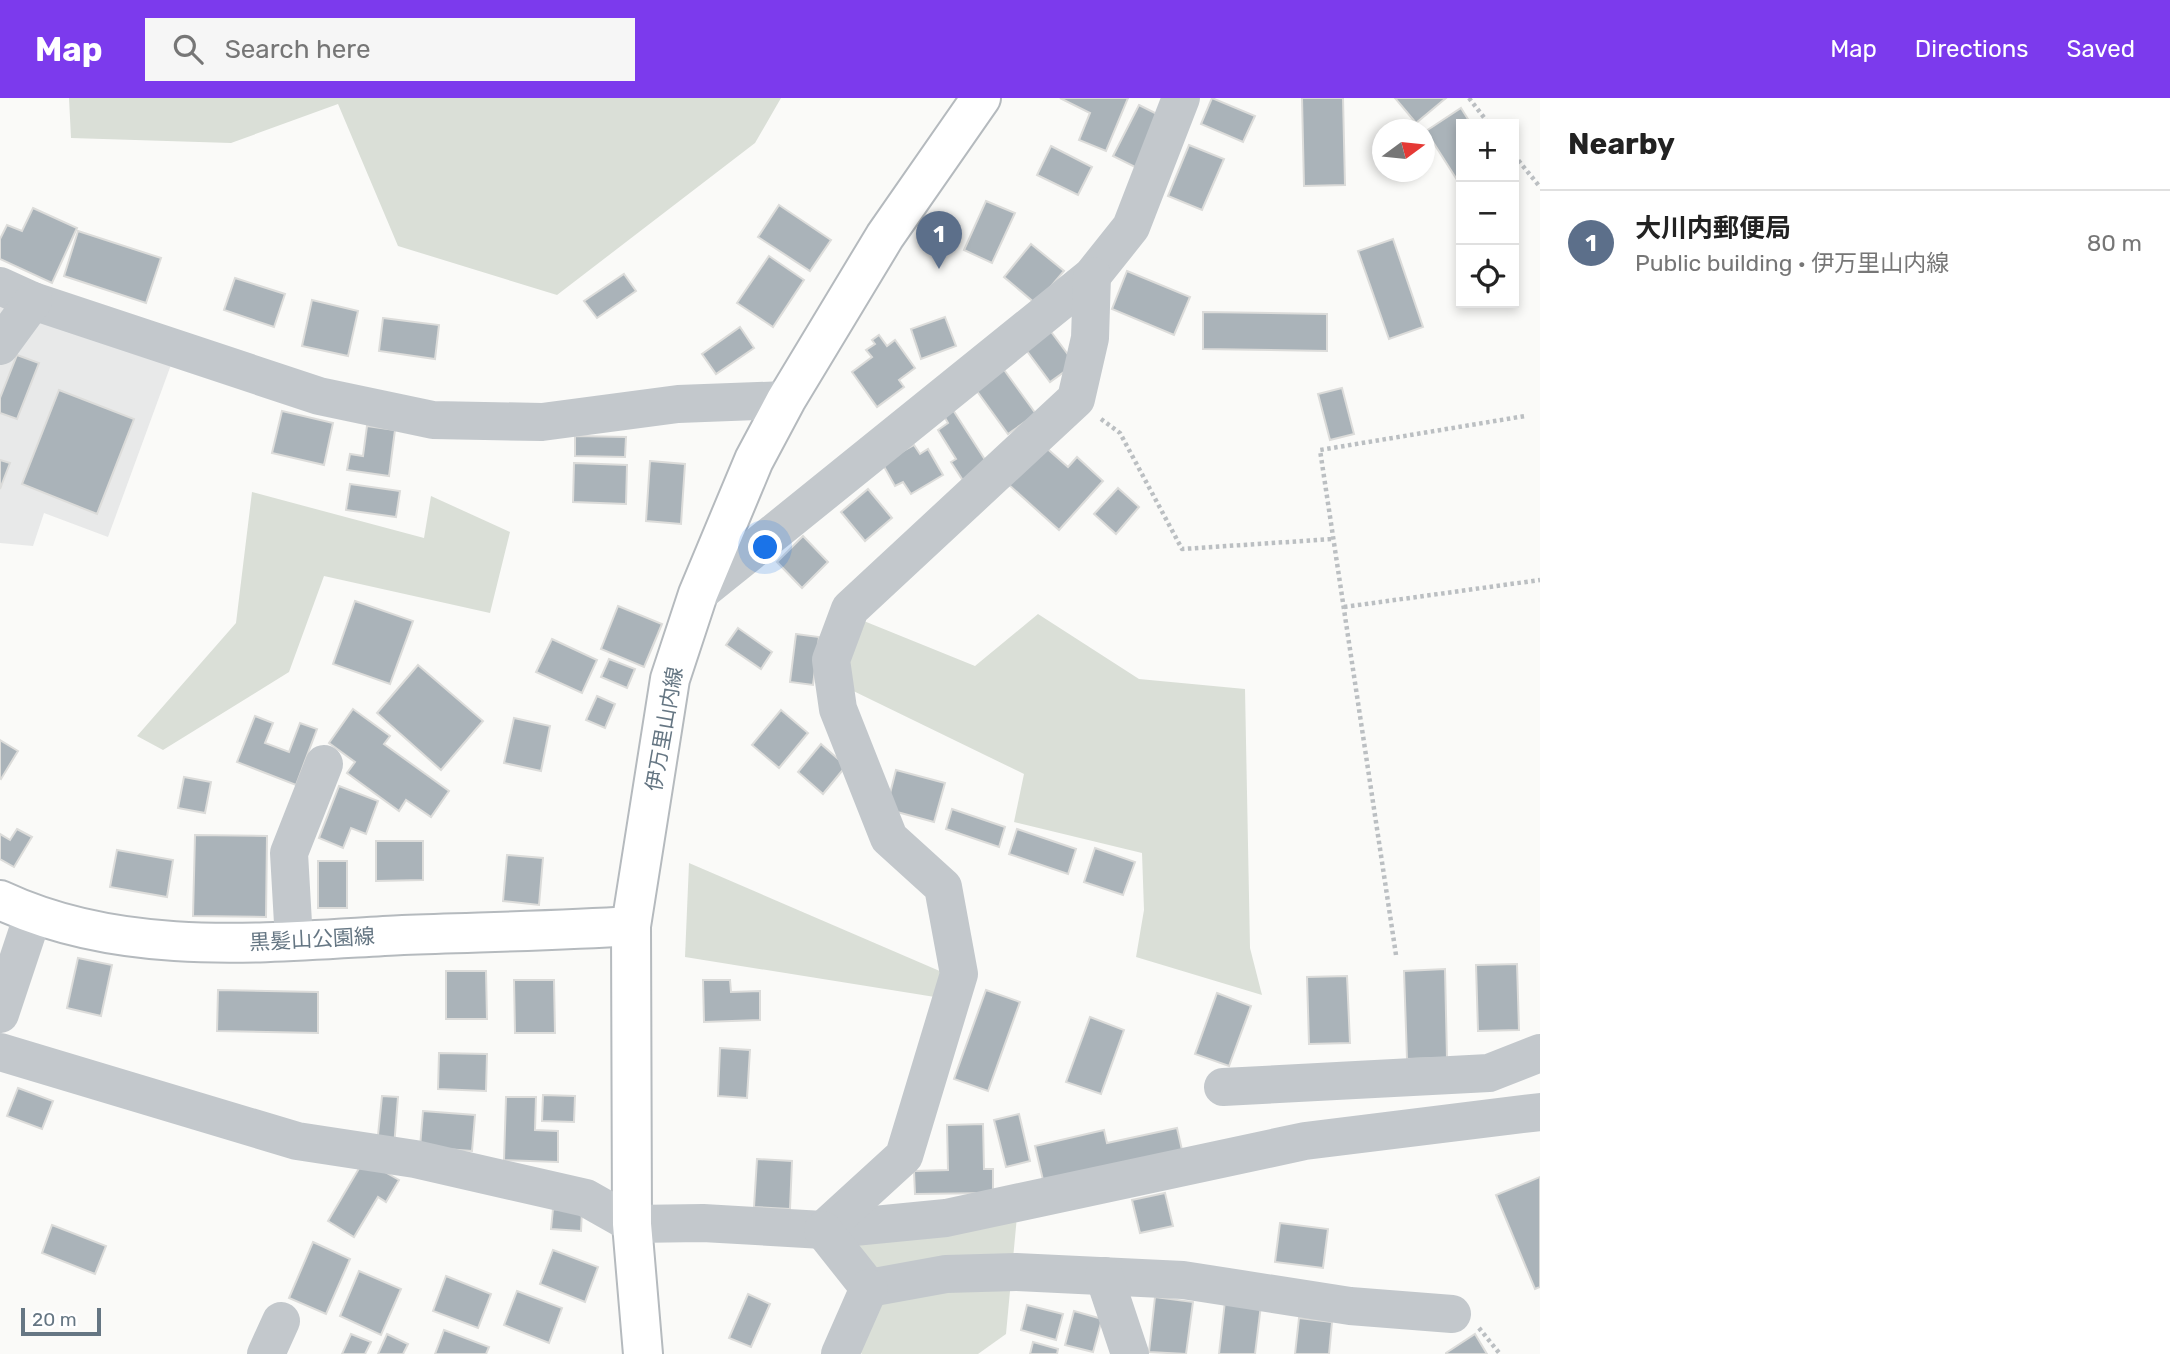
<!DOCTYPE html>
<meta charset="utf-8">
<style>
:root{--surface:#fff;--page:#f6f6f6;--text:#222;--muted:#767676;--line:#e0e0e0;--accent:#7c3aed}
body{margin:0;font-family:Rubik,"Noto Sans JP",sans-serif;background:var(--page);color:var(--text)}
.controls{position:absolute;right:21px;top:21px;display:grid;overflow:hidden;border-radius:0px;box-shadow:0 4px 10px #0003}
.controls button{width:63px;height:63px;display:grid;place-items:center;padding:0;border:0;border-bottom:2px solid var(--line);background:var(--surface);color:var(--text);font:35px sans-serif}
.compass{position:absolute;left:1372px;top:21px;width:63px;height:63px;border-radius:50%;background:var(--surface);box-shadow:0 4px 10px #0003;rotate:75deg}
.scale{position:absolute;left:21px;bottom:18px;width:80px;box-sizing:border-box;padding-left:7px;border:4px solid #657683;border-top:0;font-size:19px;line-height:24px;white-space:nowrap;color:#657683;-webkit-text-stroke:5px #fff;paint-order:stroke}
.you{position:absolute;left:766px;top:450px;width:24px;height:24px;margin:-18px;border:5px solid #fff;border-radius:50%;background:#1a73e8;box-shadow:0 0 0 10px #1a73e833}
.badge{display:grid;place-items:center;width:46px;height:46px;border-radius:50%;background:var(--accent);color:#fff;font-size:23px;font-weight:700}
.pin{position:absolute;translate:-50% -58px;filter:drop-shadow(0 2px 4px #0008)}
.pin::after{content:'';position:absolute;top:37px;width:24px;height:21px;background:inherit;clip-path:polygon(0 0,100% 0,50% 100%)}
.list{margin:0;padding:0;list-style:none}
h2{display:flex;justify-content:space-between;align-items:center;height:91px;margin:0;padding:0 28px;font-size:30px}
h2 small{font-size:23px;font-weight:400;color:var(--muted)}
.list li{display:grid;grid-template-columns:46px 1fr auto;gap:21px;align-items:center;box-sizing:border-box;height:105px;padding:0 28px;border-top:2px solid var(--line)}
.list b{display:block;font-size:26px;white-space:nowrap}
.list p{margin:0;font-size:23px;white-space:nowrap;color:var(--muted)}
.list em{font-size:23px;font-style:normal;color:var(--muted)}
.icon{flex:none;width:38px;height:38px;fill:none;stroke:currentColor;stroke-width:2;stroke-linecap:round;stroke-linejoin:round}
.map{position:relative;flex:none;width:1540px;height:1256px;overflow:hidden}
header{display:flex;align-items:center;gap:42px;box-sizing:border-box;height:98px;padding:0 35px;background:var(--accent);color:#fff}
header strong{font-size:33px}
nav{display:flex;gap:38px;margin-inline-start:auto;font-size:24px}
.search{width:490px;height:63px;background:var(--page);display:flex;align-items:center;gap:18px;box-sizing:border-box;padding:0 24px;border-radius:0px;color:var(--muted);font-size:26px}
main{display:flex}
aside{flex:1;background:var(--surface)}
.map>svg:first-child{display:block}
</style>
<header>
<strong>Map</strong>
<div class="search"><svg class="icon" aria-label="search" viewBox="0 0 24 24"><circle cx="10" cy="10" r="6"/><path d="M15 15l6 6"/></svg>Search here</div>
<nav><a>Map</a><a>Directions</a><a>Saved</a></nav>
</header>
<main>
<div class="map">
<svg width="1540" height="1256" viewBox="0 0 1540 1256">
<rect width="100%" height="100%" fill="#fafaf8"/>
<path fill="#e8e9e9" d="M0 203 172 264 108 439 44 415 33 448 0 445Z"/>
<g fill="#dadfd7">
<path d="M69 0H781L755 45 557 197 398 148 338 6 231 45 71 40Z"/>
<path d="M252 394 424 440 431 398 510 434 490 515 324 478 289 574 163 652 137 638 236 525Z"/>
<path d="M1038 516 1139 581 1245 591 1250 850 1262 897 1136 859 1144 812 1142 755 1014 724 1024 676 841 587 854 519 975 568Z"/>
<path d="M689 765 942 874 935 899 685 859Z"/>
<path d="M1017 1118 1006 1236 978 1256H862L852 1249 851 1143Z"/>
</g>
<g fill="#aab3b9" stroke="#dcdcda" stroke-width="2">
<path d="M1060 0H1128L1106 53 1079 42 1090 15Z"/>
<path d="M1212 0 1255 18 1243 44 1201 26Z"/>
<path d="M1302 0H1343L1345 87 1304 88Z"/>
<path d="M1395 0H1446L1416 25Z"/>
<path d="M1139 7 1165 20 1139 71 1113 58Z"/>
<path d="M1461 10 1471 26H1461V88L1426 33Z"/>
<path d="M1189 47 1224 61 1202 112 1168 98Z"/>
<path d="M1051 48 1092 69 1078 97 1037 77Z"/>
<path d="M986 103 1015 115 992 165 964 152Z"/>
<path d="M779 107 831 142 810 173 758 139Z"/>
<path d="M33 110 77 130 52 185 0 161V141L7 127 22 133Z"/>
<path d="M78 133 161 160 146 205 64 178Z"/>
<path d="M1393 141 1423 229 1389 241 1358 153Z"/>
<path d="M1031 146 1064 173 1036 206 1004 179Z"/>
<path d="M769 158 804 182 773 229 737 205Z"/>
<path d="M1127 173 1190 199 1174 237 1112 211Z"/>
<path d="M624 176 636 193 597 220 584 203Z"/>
<path d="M235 180 285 196 274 229 224 212Z"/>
<path d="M312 202 358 213 348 258 302 248Z"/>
<path d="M1203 214 1327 216V253L1203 251Z"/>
<path d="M945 219 956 248 921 261 911 231Z"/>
<path d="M383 220 439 227 435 261 379 253Z"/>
<path d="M740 229 754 250 716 276 702 256Z"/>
<path d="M1049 231 1075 266 1050 284 1024 249Z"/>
<path d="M879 237 887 248 895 242 915 270 899 282 904 289 877 309 852 274 872 259 866 252 875 246 872 242Z"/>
<path d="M17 257 39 265 17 321 0 315V300Z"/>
<path d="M1002 269 1036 316 1008 336 974 289Z"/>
<path d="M1342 290 1354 336 1330 342 1318 296Z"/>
<path d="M59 292 134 321 97 416 22 386Z"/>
<path d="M953 312 989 368 964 384 951 364 956 361 938 332 948 325 944 318Z"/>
<path d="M282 313 333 325 324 367 272 355Z"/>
<path d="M367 328 395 332 389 378 347 372 350 356 363 358Z"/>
<path d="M575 338 626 339 625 359 575 358Z"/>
<path d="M914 347 920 356 928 351 943 377 911 396 903 384 895 388 882 365Z"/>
<path d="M1043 347 1068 369 1077 359 1103 383 1059 432 1008 386Z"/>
<path d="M0 362 10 365 0 391Z"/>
<path d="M650 363 685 366 681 426 646 423Z"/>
<path d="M574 365 627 367 626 406 573 404Z"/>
<path d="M350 386 400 393 396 419 346 412Z"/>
<path d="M1118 390 1139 409 1116 436 1094 416Z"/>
<path d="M868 391 892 420 865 443 841 414Z"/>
<path d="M803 438 828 464 802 490 777 464Z"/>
<path d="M355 503 413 523 390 586 333 566Z"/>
<path d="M618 508 662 526 644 569 601 551Z"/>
<path d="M738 530 772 554 761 571 726 547Z"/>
<path d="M796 536 819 539 813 587 790 584Z"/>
<path d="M552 541 597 562 582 595 536 574Z"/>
<path d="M609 561 635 571 627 590 601 579Z"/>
<path d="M418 567 483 623 441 672 377 615Z"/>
<path d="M597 598 615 606 605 630 586 622Z"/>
<path d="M353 611 390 638 384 646 449 693 431 719 406 702 399 713 347 675 355 664 329 645Z"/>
<path d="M781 612 808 635 779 670 752 647Z"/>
<path d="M255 618 273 625 265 645 289 654 300 625 317 631 296 687 237 664Z"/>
<path d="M514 620 550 628 541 673 504 665Z"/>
<path d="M0 642 18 653 1 681 0 680Z"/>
<path d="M821 646 846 668 823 696 798 674Z"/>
<path d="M896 672 945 685 934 724 886 711Z"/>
<path d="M184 679 211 684 205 715 178 710Z"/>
<path d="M339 688 378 703 366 736 351 730 343 750 319 740Z"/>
<path d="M952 711 1005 729 999 749 946 731Z"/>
<path d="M17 731 32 739 14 769 0 761V736L10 742Z"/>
<path d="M1017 731 1076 751 1068 776 1009 756Z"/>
<path d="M195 737 267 738 266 819 193 818Z"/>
<path d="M376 743H423V782L376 783Z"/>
<path d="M1095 750 1135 764 1123 797 1084 784Z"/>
<path d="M117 752 173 762 167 799 110 789Z"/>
<path d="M507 757 543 760 539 807 503 803Z"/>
<rect x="318" y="763" width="29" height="47"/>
<path d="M78 860 112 867 101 918 67 910Z"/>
<path d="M1517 866 1519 932 1478 933 1476 867Z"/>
<path d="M1445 871 1447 960 1407 961 1404 873Z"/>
<path d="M446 873H486L487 921H446Z"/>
<path d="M1347 878 1350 945 1309 946 1307 879Z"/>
<path d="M514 882H554L555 935H515Z"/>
<path d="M703 882H730L731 894 760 893V922L704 924Z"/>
<path d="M218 892 318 894V935L217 933Z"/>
<path d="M986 892 1020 904 988 993 954 981Z"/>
<path d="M1217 895 1251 908 1229 968 1195 956Z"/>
<path d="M1090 919 1124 932 1101 996 1066 984Z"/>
<path d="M720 950 750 952 747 1000 718 998Z"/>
<path d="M439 955 487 956 486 993 438 991Z"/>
<path d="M18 990 53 1003 42 1031 7 1018Z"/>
<path d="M543 997 575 998 574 1024 542 1023Z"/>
<path d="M382 998 398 999 394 1049 377 1047Z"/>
<path d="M506 999H536L535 1032 558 1033V1064L504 1062Z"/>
<path d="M423 1013 475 1017 472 1053 420 1049Z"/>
<path d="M1019 1016 1030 1063 1006 1069 994 1022Z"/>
<path d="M983 1026 984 1071H993V1095L915 1096 914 1073 948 1072 947 1027Z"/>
<path d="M1177 1030 1182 1052 1043 1082 1035 1048 1104 1032 1107 1045Z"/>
<path d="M757 1061 792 1063 790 1111 754 1109Z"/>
<path d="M364 1062 399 1082 386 1104 378 1099 354 1139 328 1123Z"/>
<path d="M1540 1079V1189L1535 1191 1496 1097Z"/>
<path d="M1165 1095 1173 1128 1140 1135 1132 1102Z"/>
<path d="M553 1111 582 1113 581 1133 551 1131Z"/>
<path d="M1280 1125 1328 1131 1323 1170 1275 1164Z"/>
<path d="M52 1127 106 1148 95 1176 42 1155Z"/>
<path d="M313 1144 350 1161 326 1216 289 1200Z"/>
<path d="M553 1152 598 1169 585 1204 540 1186Z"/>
<path d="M359 1173 401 1191 381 1237 340 1218Z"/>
<path d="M446 1178 491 1196 478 1230 433 1213Z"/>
<path d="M517 1193 562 1210 549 1245 504 1227Z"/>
<path d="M748 1196 770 1206 751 1249 729 1240Z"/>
<path d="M1155 1199 1193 1204 1186 1256 1149 1254Z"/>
<path d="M1225 1203 1261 1207 1255 1256H1219Z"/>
<path d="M1027 1207 1063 1216 1056 1242 1021 1232Z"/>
<path d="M1074 1213 1102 1221 1093 1254 1065 1247Z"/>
<path d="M1299 1220 1332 1224 1329 1256H1295Z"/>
<path d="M444 1232 489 1249 486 1256H435Z"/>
<path d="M351 1236 371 1244 365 1256H342Z"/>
<path d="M387 1236 408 1246 403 1256H378Z"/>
<path d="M1475 1236 1487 1256H1446V1255Z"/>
<path d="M1033 1244 1058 1251 1057 1256H1030Z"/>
</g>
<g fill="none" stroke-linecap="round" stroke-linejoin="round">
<g stroke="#b5babe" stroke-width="42">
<g id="major">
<path d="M0 802C126 861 268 844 403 837 479 834 555 833 631 828"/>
<path d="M643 1256 632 1126 631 828 670 581 698 496 754 362 786 302 885 138 981 0"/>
</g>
</g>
<g stroke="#bbbfc2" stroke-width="4.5" stroke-dasharray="3.5 3.5" stroke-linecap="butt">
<path d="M1469 0 1489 26"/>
<path d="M1514 57 1540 89"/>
<path d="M1101 321 1120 335 1182 451 1333 441"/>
<path d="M1344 509 1540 482"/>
<path d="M1396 857 1320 352 1525 318"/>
<path d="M1479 1230 1500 1256"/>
</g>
<g stroke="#c3c8cc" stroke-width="38">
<path d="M0 188 33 203 319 298 433 322 542 324 678 306 786 302"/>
<path d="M0 248 33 203"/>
<path d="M698 496 1092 178 1131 129 1181 0"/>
<path d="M294 843 289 755 324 666"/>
<path d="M0 916 33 817"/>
<path d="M0 954 297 1043 415 1061 586 1100 632 1126 703 1125 823 1132 946 1120 1305 1043 1540 1014"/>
<path d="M1223 989 1489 975 1540 955"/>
<path d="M823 1132 904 1058 959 876 943 789 889 740 838 611 831 562 850 511 1076 301 1090 240 1092 178"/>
<path d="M823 1132 869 1190 946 1176 1016 1174 1183 1182 1350 1208 1452 1216"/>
<path d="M1104 1178 1130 1256"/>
<path d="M266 1256 281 1223"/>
<path d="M840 1256 869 1190"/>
</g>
<use href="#major" stroke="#fff" stroke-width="38"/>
</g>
<g text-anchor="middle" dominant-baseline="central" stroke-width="7" stroke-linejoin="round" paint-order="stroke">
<g font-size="21" fill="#657683" stroke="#fff">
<text transform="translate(664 631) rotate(-80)">伊万里山内線</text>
<text transform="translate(312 841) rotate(-3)">黒髪山公園線</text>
</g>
</g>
</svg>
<div class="controls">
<button>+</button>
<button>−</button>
<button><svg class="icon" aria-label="locate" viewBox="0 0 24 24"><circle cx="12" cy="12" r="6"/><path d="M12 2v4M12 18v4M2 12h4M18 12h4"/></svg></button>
</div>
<svg class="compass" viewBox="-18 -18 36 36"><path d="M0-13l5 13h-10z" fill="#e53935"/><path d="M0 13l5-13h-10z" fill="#767676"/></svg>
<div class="scale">20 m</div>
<div class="you"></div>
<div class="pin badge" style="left:939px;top:171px;background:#5c6f8a">1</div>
</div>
<aside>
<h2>Nearby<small></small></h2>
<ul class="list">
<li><span class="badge" style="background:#5c6f8a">1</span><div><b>大川内郵便局</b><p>Public building · 伊万里山内線</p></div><em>80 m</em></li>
</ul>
</aside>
</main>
